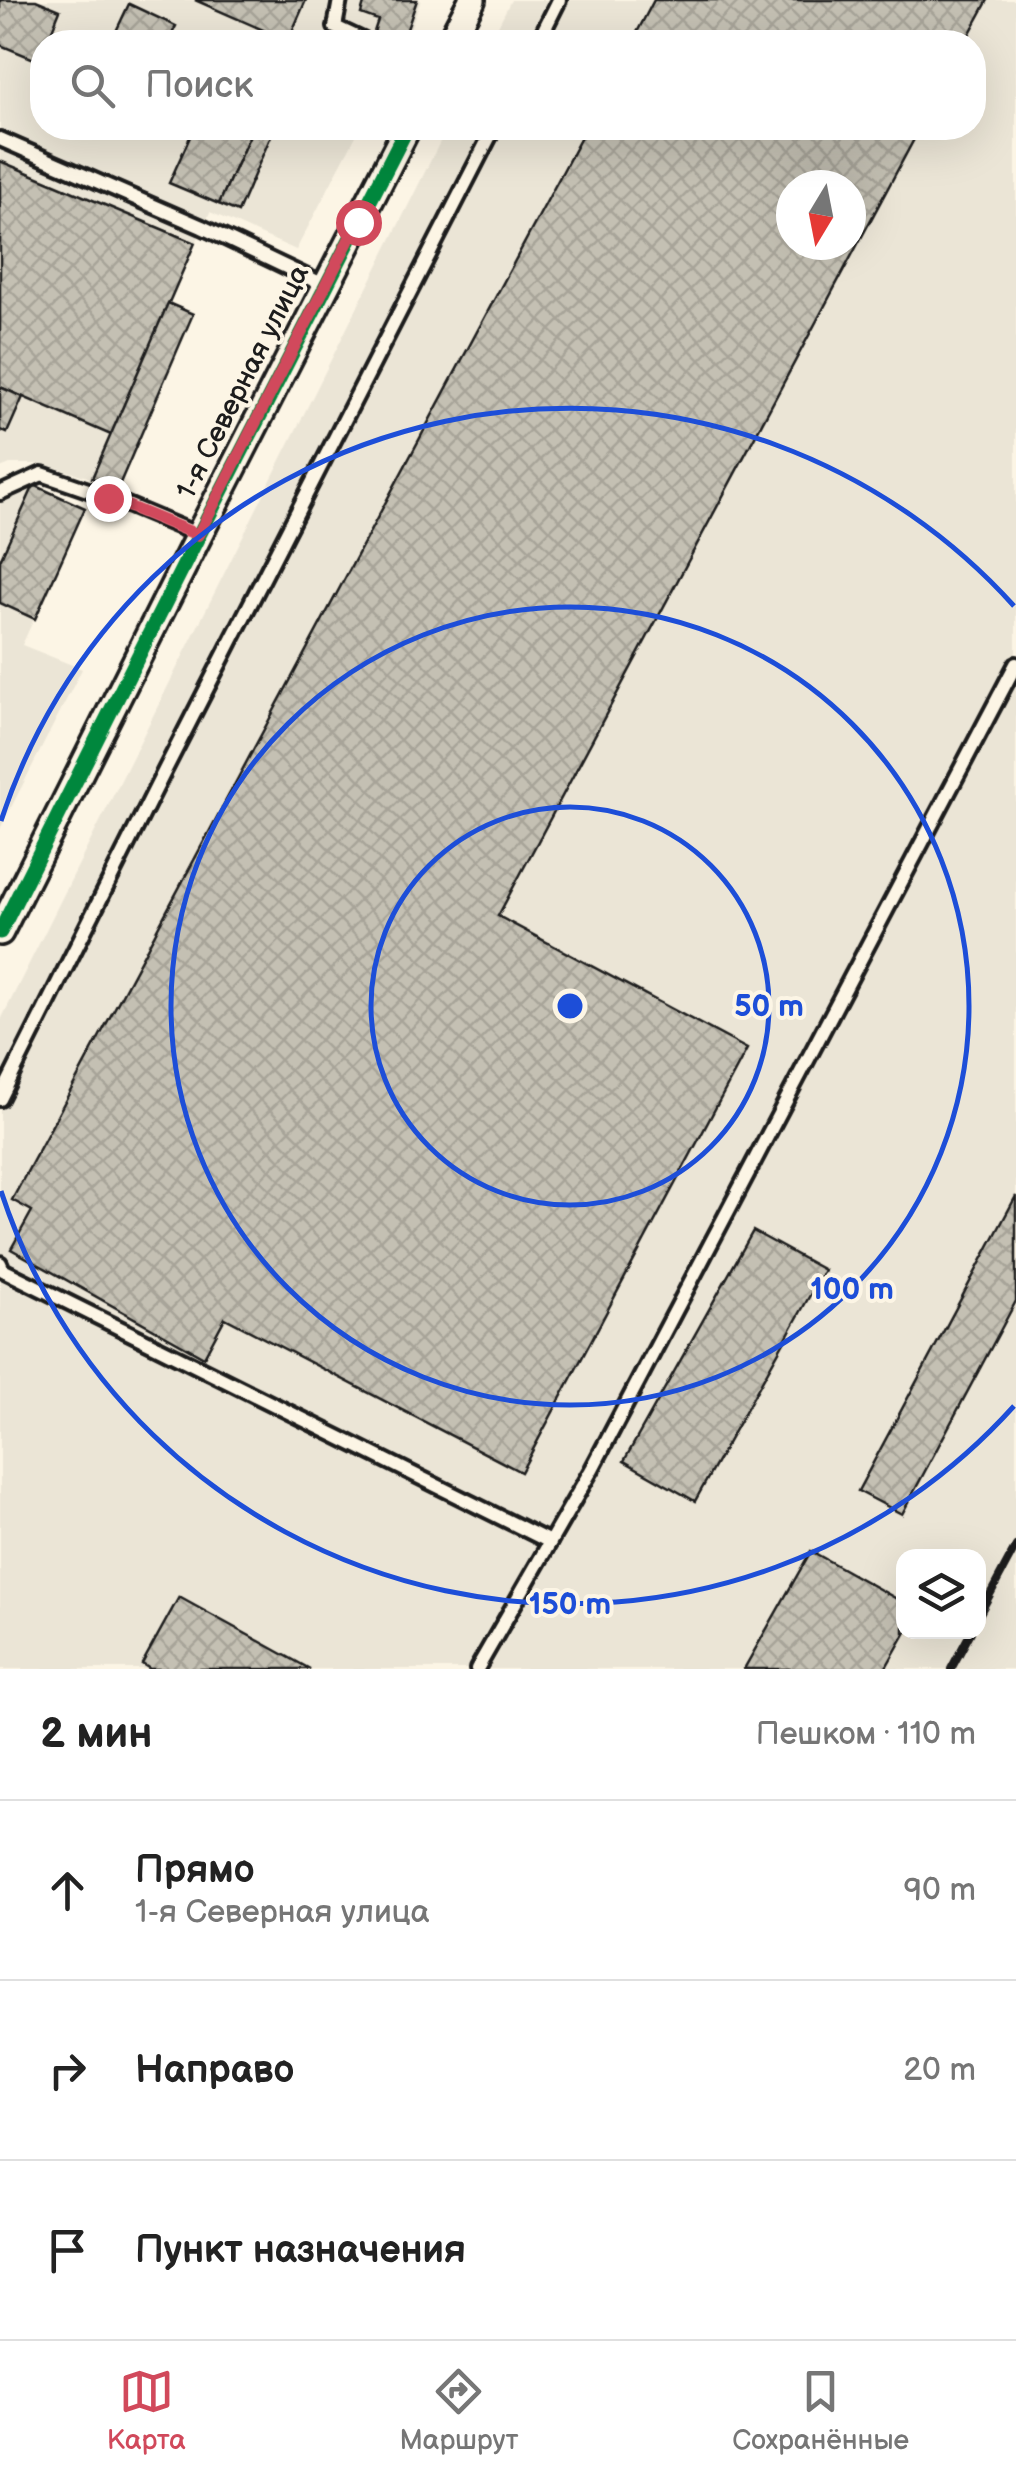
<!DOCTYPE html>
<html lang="ru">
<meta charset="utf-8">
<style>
:root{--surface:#fff;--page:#f6f6f6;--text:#222;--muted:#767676;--line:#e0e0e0;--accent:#d1495b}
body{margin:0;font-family:"Balsamiq Sans",sans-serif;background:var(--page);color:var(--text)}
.controls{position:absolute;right:30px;bottom:30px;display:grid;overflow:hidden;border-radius:20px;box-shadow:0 10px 40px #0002}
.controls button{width:90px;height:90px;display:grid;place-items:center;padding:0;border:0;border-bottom:2px solid var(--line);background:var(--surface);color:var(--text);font:50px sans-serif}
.compass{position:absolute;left:776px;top:170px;width:90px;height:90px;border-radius:50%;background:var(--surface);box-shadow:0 10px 40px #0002;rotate:190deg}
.stop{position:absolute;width:30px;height:30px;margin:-22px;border:8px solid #d1495b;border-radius:50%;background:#fff}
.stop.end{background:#d1495b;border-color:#fff;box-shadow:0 2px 10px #0008}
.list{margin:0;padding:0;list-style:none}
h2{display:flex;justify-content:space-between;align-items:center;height:130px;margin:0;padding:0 40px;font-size:42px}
h2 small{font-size:32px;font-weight:400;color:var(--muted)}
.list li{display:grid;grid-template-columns:65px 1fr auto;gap:30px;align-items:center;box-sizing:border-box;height:180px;padding:0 40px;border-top:2px solid var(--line)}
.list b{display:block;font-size:38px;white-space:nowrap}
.list p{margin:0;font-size:32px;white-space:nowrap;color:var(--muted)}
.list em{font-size:32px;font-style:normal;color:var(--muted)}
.icon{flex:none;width:55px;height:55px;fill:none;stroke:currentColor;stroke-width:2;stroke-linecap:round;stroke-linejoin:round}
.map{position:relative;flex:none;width:1016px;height:1669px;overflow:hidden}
.search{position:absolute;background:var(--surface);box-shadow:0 10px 40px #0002;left:30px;right:30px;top:30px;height:110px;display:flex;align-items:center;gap:25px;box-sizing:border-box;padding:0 35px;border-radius:40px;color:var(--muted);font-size:38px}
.sheet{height:670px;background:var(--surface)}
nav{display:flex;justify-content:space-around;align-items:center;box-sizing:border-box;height:140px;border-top:2px solid var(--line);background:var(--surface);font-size:28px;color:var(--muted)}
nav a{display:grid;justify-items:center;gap:5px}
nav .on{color:var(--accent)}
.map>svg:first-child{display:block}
</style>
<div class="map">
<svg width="1016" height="1669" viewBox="0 0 1016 1669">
<defs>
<pattern id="building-cross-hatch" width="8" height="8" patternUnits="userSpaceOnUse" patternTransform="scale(2.5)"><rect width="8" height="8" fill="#c4c0b3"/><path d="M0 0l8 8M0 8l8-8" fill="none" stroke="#a8a499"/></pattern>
</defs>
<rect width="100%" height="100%" fill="#fcf5e5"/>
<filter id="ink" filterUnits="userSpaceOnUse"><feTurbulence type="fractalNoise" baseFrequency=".01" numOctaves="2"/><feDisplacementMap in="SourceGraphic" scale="20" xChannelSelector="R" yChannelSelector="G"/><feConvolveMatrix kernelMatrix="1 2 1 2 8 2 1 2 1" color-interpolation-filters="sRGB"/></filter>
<g filter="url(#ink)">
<g fill="#ebe5d6" fill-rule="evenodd">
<path d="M0 0H421L405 42H42V128H360L296 250 210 212 169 303 193 314 117 490 92 478 43 464H10L0 468Z"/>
<path d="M511 0H1016V1669H0V1022L447 128H974V42H490ZM791 185H851V245H791ZM904 1556H978V1632H904Z"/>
<path d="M34 485 85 508 22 645 82 669 0 829V503Z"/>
</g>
<g fill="url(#building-cross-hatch)" stroke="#1c1c1c" stroke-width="2.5" fill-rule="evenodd">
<path d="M0 0H36L60 10 47 42H42V52L39 61 0 45Z"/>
<path d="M195 0H306L288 41Z"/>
<path d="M365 0H417L403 41 374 32 378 20 361 14Z"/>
<path d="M654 0H988L965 42H632Z"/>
<path d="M129 4 176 26 168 42H111Z"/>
<path d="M194 128H253L219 204 169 183Z"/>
<path d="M253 128 274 129 238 212 219 204Z"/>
<path d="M586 128H920L498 916 747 1049 521 1472 225 1318 204 1357 11 1249 32 1211 12 1200ZM791 185H851V245H791Z"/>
<path d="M0 161 195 243 111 435 0 387Z"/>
<path d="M168 303 193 314 117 490 92 478Z"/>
<path d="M0 387 23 397 7 433 0 430Z"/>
<path d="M34 485 85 508 35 619 0 603V560Z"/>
<path d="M1016 1196V1301L902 1514 858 1491Z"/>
<path d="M753 1231 824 1270 695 1501 624 1461Z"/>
<path d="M811 1551 904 1603V1632H906L885 1669H744Z"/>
<path d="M179 1597 310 1669H150L142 1664Z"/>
</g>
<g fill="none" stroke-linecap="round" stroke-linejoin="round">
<g stroke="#1c1c1c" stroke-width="20">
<g id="service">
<path d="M340 0 335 27 367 42"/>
<path d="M538 42 559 0"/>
<path d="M0 139 202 227 326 286"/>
<path d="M0 493 42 474 108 497 199 535"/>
<path d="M0 1099 165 770 494 128"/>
<path d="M0 1263 3 1270 550 1542"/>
<path d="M477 1669 592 1469 1016 664"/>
</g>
</g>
<g stroke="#1c1c1c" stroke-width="32">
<g id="minor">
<path d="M450 42 472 0"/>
<path d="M0 932 199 535 407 128"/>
</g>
</g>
<use href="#service" stroke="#fcf5e5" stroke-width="12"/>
<use href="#minor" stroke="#fcf5e5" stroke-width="25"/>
<g stroke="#1c1c1c" stroke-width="8">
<path d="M978 1617 1016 1546"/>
<path d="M951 1669 971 1632"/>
</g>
<g stroke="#fcf5e5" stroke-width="21">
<path id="cycleway" d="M0 932 199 535 407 128"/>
</g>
<use href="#cycleway" stroke="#00873e" stroke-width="15"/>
</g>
</g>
<g fill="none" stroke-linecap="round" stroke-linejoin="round" filter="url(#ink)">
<path stroke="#d1495b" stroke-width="12" d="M108 498 198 535 358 222"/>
</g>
<g fill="none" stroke="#1d4ed8" stroke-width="5">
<circle cx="570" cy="1006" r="199"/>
<circle cx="570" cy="1006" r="399"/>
<path d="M1014 1406A598 598 0 0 1 1 1191M1 821A598 598 0 0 1 1014 606"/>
</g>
<g text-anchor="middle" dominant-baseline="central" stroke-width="8" stroke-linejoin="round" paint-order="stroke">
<g font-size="28" fill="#1c1c1c" stroke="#fcf5e5">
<text transform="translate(243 382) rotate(-63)">1-я Северная улица</text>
</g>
</g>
<circle cx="570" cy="1006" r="15" fill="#1d4ed8" stroke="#fcf5e5" stroke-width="5"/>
<g font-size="30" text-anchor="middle" font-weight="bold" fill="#1d4ed8" stroke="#fcf5e5" stroke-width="8" stroke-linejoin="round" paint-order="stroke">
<text x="769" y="1016">50 m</text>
<text x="852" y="1299">100 m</text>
<text x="570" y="1614">150 m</text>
</g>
</svg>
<div class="controls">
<button><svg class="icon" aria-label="layers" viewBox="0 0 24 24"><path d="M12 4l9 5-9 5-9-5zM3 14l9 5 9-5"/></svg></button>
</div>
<svg class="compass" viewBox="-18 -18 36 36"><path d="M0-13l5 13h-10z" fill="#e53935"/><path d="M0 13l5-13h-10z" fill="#767676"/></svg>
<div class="stop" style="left:358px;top:222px"></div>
<div class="stop end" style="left:108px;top:498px"></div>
<div class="search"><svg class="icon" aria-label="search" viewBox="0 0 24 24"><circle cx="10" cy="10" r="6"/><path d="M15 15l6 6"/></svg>Поиск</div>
</div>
<section class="sheet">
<h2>2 мин<small>Пешком · 110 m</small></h2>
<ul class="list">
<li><svg class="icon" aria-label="ahead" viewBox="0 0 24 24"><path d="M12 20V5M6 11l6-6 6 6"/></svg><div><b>Прямо</b><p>1-я Северная улица</p></div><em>90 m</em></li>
<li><svg class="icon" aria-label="right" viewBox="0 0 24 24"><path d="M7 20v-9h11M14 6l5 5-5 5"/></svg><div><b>Направо</b></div><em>20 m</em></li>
<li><svg class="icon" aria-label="arrive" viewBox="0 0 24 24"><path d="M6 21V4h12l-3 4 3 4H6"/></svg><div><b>Пункт назначения</b></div></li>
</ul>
</section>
<nav>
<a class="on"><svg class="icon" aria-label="map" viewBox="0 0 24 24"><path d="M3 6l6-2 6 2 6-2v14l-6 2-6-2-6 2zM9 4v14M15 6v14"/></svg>Карта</a>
<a><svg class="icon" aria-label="directions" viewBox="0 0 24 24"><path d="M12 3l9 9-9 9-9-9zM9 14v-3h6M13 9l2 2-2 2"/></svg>Маршрут</a>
<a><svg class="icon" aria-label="saved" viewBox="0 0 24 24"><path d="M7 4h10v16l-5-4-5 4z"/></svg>Сохранённые</a>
</nav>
